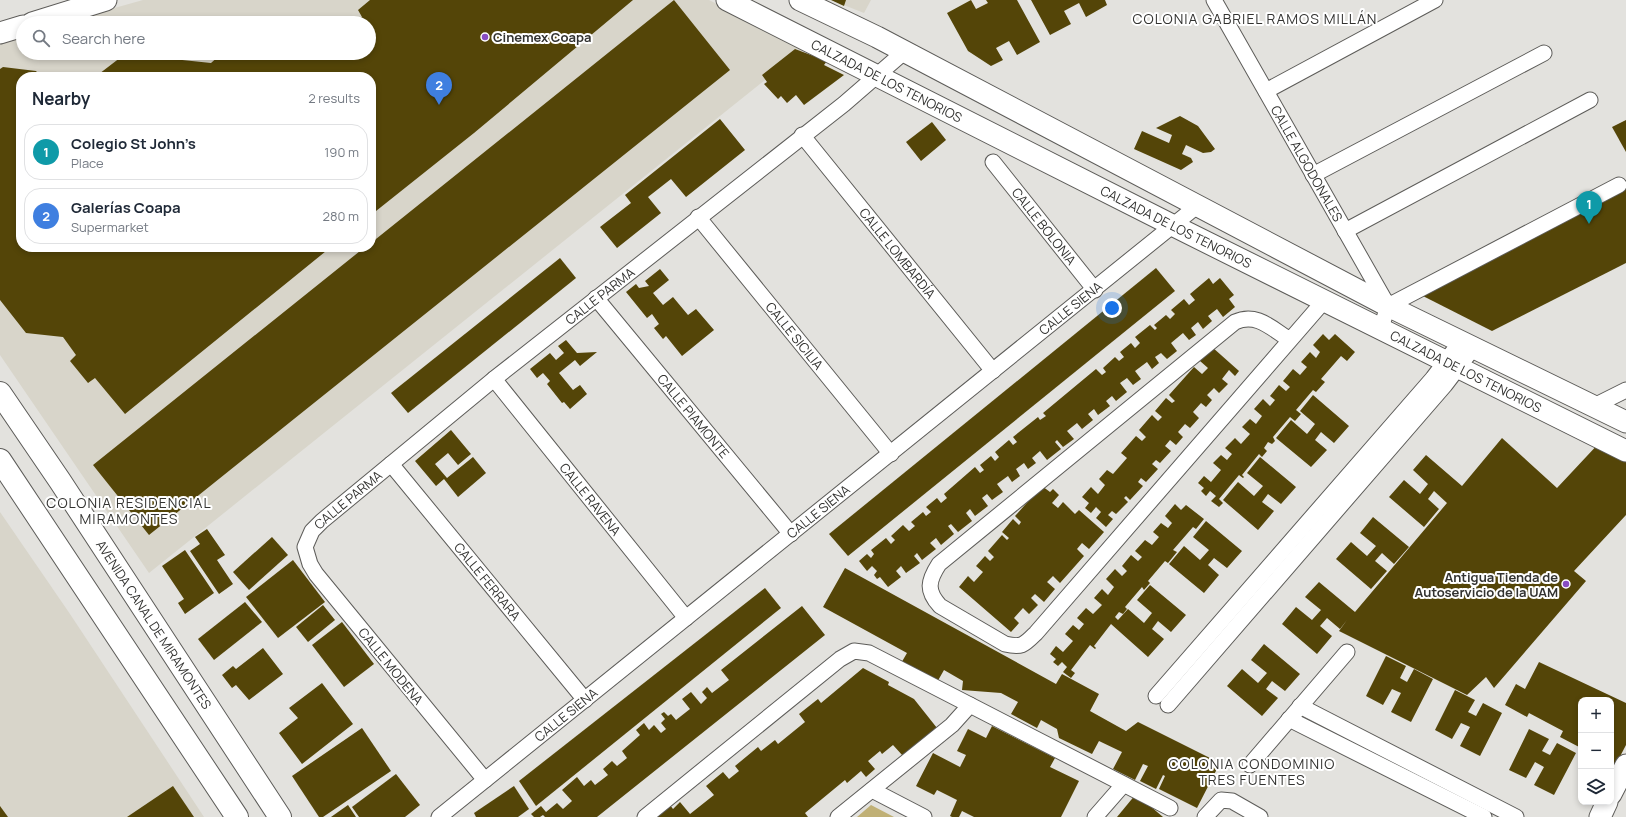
<!DOCTYPE html>
<meta charset="utf-8">
<style>
:root{--surface:#fff;--page:#f2f2f3;--text:#1f2937;--muted:#747a83;--line:#e0e1e3;--accent:#884cc2}
body{margin:0;font-family:Manrope,sans-serif;background:var(--page);color:var(--text)}
.controls{position:absolute;right:12px;bottom:12px;display:grid;overflow:hidden;border-radius:8px;box-shadow:0 2px 6px #0003}
.controls button{width:36px;height:36px;display:grid;place-items:center;padding:0;border:0;border-bottom:1px solid var(--line);background:var(--surface);color:var(--text);font:20px sans-serif}
.you{position:absolute;left:1112px;top:308px;width:14px;height:14px;margin:-10px;border:3px solid #fff;border-radius:50%;background:#1a73e8;box-shadow:0 0 0 6px #1a73e833}
.badge{display:grid;place-items:center;width:26px;height:26px;border-radius:50%;background:var(--accent);color:#fff;font-size:13px;font-weight:700}
.pin{position:absolute;translate:-50% -33px;filter:drop-shadow(0 1px 2px #0008)}
.pin::after{content:'';position:absolute;top:21px;width:14px;height:12px;background:inherit;clip-path:polygon(0 0,100% 0,50% 100%)}
.list{margin:0;padding:0;list-style:none}
h2{display:flex;justify-content:space-between;align-items:center;height:52px;margin:0;padding:0 16px;font-size:17px}
h2 small{font-size:13px;font-weight:400;color:var(--muted)}
.list li{display:grid;grid-template-columns:26px 1fr auto;gap:12px;align-items:center;box-sizing:border-box;height:56px;margin:0 8px 8px;padding:0 8px;border:1px solid var(--line);border-radius:16px}
.list b{display:block;font-size:15px;white-space:nowrap}
.list p{margin:0;font-size:13px;white-space:nowrap;color:var(--muted)}
.list em{font-size:13px;font-style:normal;color:var(--muted)}
.icon{flex:none;width:22px;height:22px;fill:none;stroke:currentColor;stroke-width:2;stroke-linecap:round;stroke-linejoin:round}
.map{position:relative;flex:none;width:1626px;height:817px;overflow:hidden}
.search{position:absolute;background:var(--surface);box-shadow:0 2px 6px #0003;left:16px;top:16px;width:360px;height:44px;display:flex;align-items:center;gap:10px;box-sizing:border-box;padding:0 14px;border-radius:22px;color:var(--muted);font-size:15px}
.panel{position:absolute;background:var(--surface);box-shadow:0 2px 6px #0003;left:16px;top:72px;width:360px;height:180px;border-radius:16px}
.map>svg:first-child{display:block}
</style>
<div class="map">
<svg width="1626" height="817" viewBox="0 0 1626 817">
<rect width="100%" height="100%" fill="#e3e2de"/>
<g fill="#d8d5ca" fill-rule="evenodd">
<path d="M143 0H709L805 48 149 573 0 355V41L23 34V53H369V23H61ZM21 77H371V247H21Z"/>
<path d="M831 0H871L864 13Z"/>
<path d="M0 512 70 614 204 817H0Z"/>
</g>
<path fill="#c0b075" d="M871 805 894 817H857Z"/>
<g fill="#544508">
<path d="M370 0H633L474 133 371 215V77H95L125 54 211 63 220 55 218 53H369V23H356L362 17 358 10Z"/>
<path d="M674 0 730 70 149 535 93 465 365 247H371V243Z"/>
<path d="M831 0H846L844 6Z"/>
<path d="M971 0 976 9 988 3 986 0H1017L1040 42 1017 55 1009 41 996 48 1003 60 991 66 968 51 947 13Z"/>
<path d="M1031 0H1105L1107 5 1086 17 1079 3 1064 11 1071 24 1050 35Z"/>
<path d="M266 18 301 22V23H259Z"/>
<path d="M795 49 827 61 824 65 844 75 804 105 796 95 787 103 781 96 778 99 764 84 767 82 762 75Z"/>
<path d="M3 67 36 71 41 77H21V247H331L125 414 95 378 88 383 70 361 76 355 63 337 26 333 0 300V69Z"/>
<path d="M1180 116 1198 126 1215 149 1211 152 1203 153 1186 145 1182 154 1191 158 1193 162 1181 170 1134 149 1142 131 1169 143 1172 135 1156 128Z"/>
<path d="M720 119 745 150 686 197 671 179 648 197 661 213 617 248 600 227 631 203 625 195Z"/>
<path d="M1626 120V152L1612 127Z"/>
<path d="M932 122 946 140 921 161 906 142Z"/>
<path d="M1626 186V263L1492 331 1419 294Z"/>
<path d="M560 258 576 278 408 413 391 393Z"/>
<path d="M1156 268 1175 291 848 556 829 534Z"/>
<path d="M660 269 669 280 653 293 663 305 673 297 688 315 696 309 714 330 682 356 666 336 663 339 654 328 659 324 652 314 647 318 626 292 636 284 639 288 649 286 645 281Z"/>
<path d="M1209 278 1213 284 1220 278 1234 295 1229 299 1235 307 1223 317 1217 309 1208 316 1212 321 1203 329 1198 322 1191 328 1196 335 1189 340 1183 333 1171 343 1177 351 1167 359 1161 353 1155 357 1159 363 1152 369 1147 362 1135 371 1141 379 1133 385 1127 378 1120 383 1127 392 1116 401 1112 396 1106 401 1110 406 1098 415 1094 409 1088 414 1093 420 1082 429 1077 423 1067 431 1074 439 1063 447 1057 440 1055 442 1061 449 1047 460 1040 451 1032 458 1036 463 1028 469 1024 463 1016 469 1020 476 1012 482 1008 476 997 484 1003 492 992 500 987 494 982 498 988 506 975 516 970 509 966 513 972 521 958 532 951 524 948 526 954 534 941 545 936 538 930 543 936 549 922 560 917 553 914 556 920 563 906 573 901 566 896 571 901 577 888 587 880 577 877 579 874 575 877 571 872 566 867 571 859 561 867 554 871 558 874 554 871 550 886 538 891 544 895 540 891 536 903 525 909 531 915 526 911 522 923 512 926 516 931 512 926 507 937 498 941 503 947 498 944 494 975 467 980 473 984 470 980 465 991 456 995 461 999 457 995 452 1009 440 1013 445 1017 442 1013 437 1038 417 1040 420 1046 416 1043 413 1096 369 1102 375 1106 372 1103 368 1115 357 1119 361 1124 357 1120 352 1131 343 1135 348 1140 343 1135 337 1150 325 1155 330 1157 328 1154 325 1166 315 1170 319 1175 314 1171 310 1184 299 1189 305 1195 300 1190 294Z"/>
<path d="M1323 334 1329 340 1335 334 1355 352 1347 361 1341 356 1321 379 1325 382 1316 392 1313 390 1296 410 1301 414 1295 421 1290 417 1273 437 1275 441 1272 444 1268 442 1264 448 1267 451 1262 457 1259 454 1242 475 1244 477 1243 478 1239 475 1219 499 1223 503 1219 507 1211 501 1216 496 1210 491 1206 496 1201 491 1204 488 1198 483 1204 476 1211 482 1221 470 1213 463 1221 455 1227 460 1232 454 1225 448 1235 438 1241 444 1250 434 1242 427 1250 419 1256 424 1262 416 1254 409 1263 399 1270 406 1275 400 1270 396 1279 385 1286 391 1290 387 1283 381 1293 369 1300 375 1307 367 1301 362 1310 352 1316 358 1320 352 1313 345Z"/>
<path d="M566 340 577 353 597 352 580 366 575 360 559 373 573 390 580 385 587 394 570 409 564 402 562 403 547 384 550 381 543 373 537 378 530 369 550 353 556 360 564 353 558 346Z"/>
<path d="M1212 347 1239 371 1235 376 1229 370 1222 379 1228 384 1219 393 1214 388 1207 395 1212 400 1206 407 1201 403 1193 412 1199 418 1190 428 1185 424 1178 432 1183 437 1176 445 1170 440 1165 446 1171 451 1160 463 1156 460 1152 464 1158 469 1146 482 1141 478 1138 482 1143 486 1130 500 1126 496 1124 498 1128 502 1116 514 1112 511 1108 515 1113 519 1106 527 1096 518 1101 512 1096 507 1091 513 1085 508 1089 503 1082 497 1091 487 1098 494 1105 485 1099 479 1107 470 1113 474 1127 458 1121 453 1136 436 1142 441 1146 437 1139 430 1152 415 1158 421 1162 417 1155 411 1166 398 1172 403 1175 401 1169 395 1194 367 1202 374 1208 368 1200 361Z"/>
<path d="M1313 395 1349 426 1334 443 1321 432 1315 440 1327 450 1311 467 1276 438 1291 420 1307 434 1315 424 1300 411Z"/>
<path d="M451 430 471 454 458 465 448 453 435 464 447 478 473 457 486 473 458 497 444 479 436 486 415 461Z"/>
<path d="M1502 438 1557 488 1601 441 1626 453V515L1574 571 1586 581 1494 688 1486 677 1467 695 1339 631 1347 620 1340 629 1327 618 1320 626 1332 636 1317 654 1282 624 1296 607 1312 620 1321 610 1305 597 1319 582 1355 612 1447 503 1434 491 1428 499 1439 509 1424 527 1389 497 1404 480 1420 494 1428 484 1413 470 1426 455 1462 486Z"/>
<path d="M1260 457 1296 487 1281 504 1268 494 1262 502 1274 511 1258 530 1223 500 1238 482 1254 496 1263 486 1247 473Z"/>
<path d="M1042 486 1050 492 1053 489 1059 495 1052 503 1058 508 1063 502 1075 514 1079 510 1104 532 1089 549 1082 543 1077 549 1084 556 1060 583 1053 576 1047 582 1055 589 1044 602 1035 594 1031 598 1038 605 1029 614 1023 608 1014 618 1019 623 1011 632 959 587 968 576 974 582 983 572 976 566 985 556 990 561 994 557 988 551 1002 535 1007 540 1009 538 1002 532 1013 519 1019 525 1021 522 1015 516Z"/>
<path d="M1175 504 1181 510 1186 505 1204 519 1196 529 1193 527 1173 550 1177 552 1168 563 1165 561 1148 581 1150 583 1144 590 1142 587 1125 607 1127 609 1123 614 1119 612 1115 617 1118 620 1128 609 1144 623 1152 613 1137 600 1150 585 1186 615 1171 632 1158 621 1152 629 1164 639 1148 657 1111 624 1094 646 1096 648 1095 649 1090 645 1071 670 1075 673 1071 678 1063 672 1067 667 1062 662 1058 666 1053 662 1056 659 1050 654 1056 646 1063 652 1073 641 1065 634 1073 625 1079 630 1084 624 1077 618 1086 608 1093 614 1102 605 1094 598 1102 589 1108 595 1114 587 1106 579 1115 569 1122 576 1127 571 1122 566 1131 555 1138 561 1142 557 1135 551 1145 540 1152 545 1159 537 1153 532 1161 523 1168 528 1172 523 1165 516Z"/>
<path d="M1373 517 1409 547 1394 564 1382 553 1375 561 1387 571 1371 589 1336 559 1351 542 1367 556 1376 546 1360 533Z"/>
<path d="M1206 521 1242 551 1227 568 1214 558 1208 565 1219 575 1204 593 1169 564 1184 546 1200 560 1209 550 1193 537Z"/>
<path d="M207 529 225 555 217 560 233 584 219 594 190 551 200 544 195 537Z"/>
<path d="M272 537 288 555 249 590 233 572Z"/>
<path d="M185 550 214 593 185 614 178 603 184 599 162 566Z"/>
<path d="M293 560 325 602 278 638 246 597Z"/>
<path d="M845 568 1056 684 1062 674 1099 694 1090 711 1126 731 1138 722 1220 763 1197 808 1159 789 1165 776 1163 775 1156 789 1140 781 1148 766 1143 764 1135 780 1113 769 1122 752 1099 741 1092 754 1059 738 1057 729 1041 720 1037 728 1011 714 1018 702 1001 693 962 690 963 681 944 670 936 684 900 665 907 653 823 607Z"/>
<path d="M765 588 781 608 536 806 519 781Z"/>
<path d="M245 602 262 622 214 660 198 639Z"/>
<path d="M323 605 335 620 308 642 296 627Z"/>
<path d="M802 606 825 635 597 817H545L543 815 540 817H534L531 814 541 806 546 812 557 803 563 809 572 801 562 790 577 777 584 786 591 780 595 785 608 775 603 769 612 761 617 766 627 758 622 751 640 735 636 730 644 723 649 730 654 725 661 733 666 729 661 723 665 719 661 714 664 712 668 716 671 714 676 720 690 709 682 699 691 692 701 704 707 698 702 692 707 687 712 693 729 680 721 670Z"/>
<path d="M342 622 374 664 344 687 312 645Z"/>
<path d="M1264 644 1300 674 1285 691 1272 681 1266 689 1278 698 1262 716 1227 686 1242 669 1258 683 1267 673 1251 660Z"/>
<path d="M263 648 283 674 249 700 236 685 232 688 222 675 233 666 236 669Z"/>
<path d="M1386 656 1406 666 1400 678 1407 682 1414 669 1433 679 1411 722 1391 712 1401 693 1392 689 1383 705 1366 696Z"/>
<path d="M1539 662 1626 703V745L1615 766 1611 763V700H1581V748L1560 737 1563 731 1529 713 1527 717 1505 705 1516 684 1525 689Z"/>
<path d="M863 668 889 682 888 685 914 699 937 728 903 756 893 745 882 754 880 751 868 761 875 769 866 777 861 771 847 783 845 780 805 813 808 817H656L670 805 673 809 680 802 690 814 714 795 706 786 723 772 729 779 739 771 735 766 758 747 761 751 775 740 778 744 805 722 799 714 818 699 821 703Z"/>
<path d="M322 683 353 724 302 764 279 733 298 718 289 708Z"/>
<path d="M1455 690 1475 700 1468 712 1476 716 1483 703 1502 713 1480 756 1460 746 1470 727 1461 723 1452 739 1435 730Z"/>
<path d="M992 726 1055 758 1050 767 1079 781 1061 817H974L962 811 959 817H952L950 816 957 800 937 790 934 795 916 786 933 753 960 767 966 755 957 751 968 729 986 738Z"/>
<path d="M362 728 391 771 323 817H319L292 776Z"/>
<path d="M1529 729 1549 739 1542 751 1550 755 1557 743 1576 753 1554 795 1534 785 1544 767 1535 762 1526 778 1509 770Z"/>
<path d="M396 774 420 805 405 817H359L352 807Z"/>
<path d="M173 786 194 817H127Z"/>
<path d="M514 786 529 809 518 817H476L474 813Z"/>
<path d="M1136 794 1163 817H1117Z"/>
<path d="M348 805 356 817H331Z"/>
<path d="M0 806 8 817H0Z"/>
</g>
<g fill="none" stroke-linecap="round" stroke-linejoin="round">
<g stroke="#5d5c59" stroke-width="17">
<g id="street">
<path id="s1" d="M1214 0 1388 306 1381 328"/>
<path d="M1266 91 1435 0"/>
<path id="s2" d="M802 135 993 371"/>
<path id="s3" d="M993 162 1095 290"/>
<path d="M1313 175 1544 53"/>
<path id="s4" d="M698 217 891 454"/>
<path d="M1345 231 1590 100"/>
<path id="s5" d="M596 298 791 534"/>
<path d="M1388 306 1619 185"/>
<path d="M1290 340C1272 329 1257 312 1235 322L939 564C928 581 926 591 940 606L1005 644C1022 648 1024 645 1036 633L1324 301"/>
<path id="s6" d="M494 379 686 618"/>
<path d="M1594 406 1626 390"/>
<path id="s7" d="M391 464 585 700"/>
<path d="M1156 696 1433 378 1461 341"/>
<path d="M1168 705 1445 385 1474 347"/>
<path d="M1300 706 1516 817"/>
<path d="M1289 719 1484 817"/>
<path d="M1250 765 1347 652"/>
<path id="s8" d="M485 780 316 574 310 564 305 547 312 531 322 521 494 379 844 104 904 52"/>
<path d="M872 790 924 817"/>
<path id="s9" d="M439 817 1197 206"/>
<path d="M645 817 840 659 854 651 869 653 1170 808"/>
<path d="M838 817 952 725 970 705"/>
<path d="M1095 817 1123 785"/>
<path d="M1205 817 1221 800 1232 801 1260 817"/>
</g>
</g>
<g stroke="#5d5c59" stroke-width="23">
<g id="secondary">
<path id="s10" d="M727 0 1174 226 1626 451"/>
<path d="M800 0 877 37 1388 306 1626 422"/>
<path d="M32 23 106 0"/>
<path d="M0 33 23 26"/>
<path d="M1611 794 1626 765"/>
<path d="M1600 817 1607 802"/>
</g>
</g>
<g stroke="#5d5c59" stroke-width="24">
<g id="primary">
<path id="s11" d="M0 393 60 481 280 817"/>
<path d="M0 460 237 817"/>
</g>
</g>
<use href="#street" stroke="#fff" stroke-width="15"/>
<use href="#secondary" stroke="#fff" stroke-width="21"/>
<use href="#primary" stroke="#fff" stroke-width="22"/>
</g>
<g fill="#884cc2" stroke="#fff" stroke-width="1.5">
<circle cx="485" cy="37" r="4"/>
<circle cx="1566" cy="584" r="4"/>
</g>
<g text-anchor="middle" dominant-baseline="central" stroke-width="4" stroke-linejoin="round" paint-order="stroke">
<g font-size="13" font-weight="bold" fill="#333331" stroke="#fff" text-anchor="start">
<text x="493" y="37">Cinemex Coapa</text>
<text x="1558" y="577" text-anchor="end">Antigua Tienda de<tspan x="1558" dy="15">Autoservicio de la UAM</tspan></text>
</g>
<g font-size="13" fill="#333331" stroke="#fff">
<text stroke="none"><textPath href="#s10" startOffset="179">CALZADA DE LOS TENORIOS</textPath></text>
<text stroke="none"><textPath href="#s1" startOffset="188">CALLE ALGODONALES</textPath></text>
<text stroke="none"><textPath href="#s3" startOffset="82">CALLE BOLONIA</textPath></text>
<text stroke="none"><textPath href="#s10" startOffset="503">CALZADA DE LOS TENORIOS</textPath></text>
<text stroke="none"><textPath href="#s2" startOffset="152">CALLE LOMBARDÍA</textPath></text>
<text stroke="none"><textPath href="#s8" startOffset="685">CALLE PARMA</textPath></text>
<text stroke="none"><textPath href="#s9" startOffset="811">CALLE SIENA</textPath></text>
<text stroke="none"><textPath href="#s4" startOffset="153">CALLE SICILIA</textPath></text>
<text stroke="none"><textPath href="#s10" startOffset="827">CALZADA DE LOS TENORIOS</textPath></text>
<text stroke="none"><textPath href="#s5" startOffset="153">CALLE PIAMONTE</textPath></text>
<text stroke="none"><textPath href="#s6" startOffset="154">CALLE RAVENA</textPath></text>
<text stroke="none"><textPath href="#s8" startOffset="361">CALLE PARMA</textPath></text>
<text stroke="none"><textPath href="#s9" startOffset="487">CALLE SIENA</textPath></text>
<text stroke="none"><textPath href="#s7" startOffset="152">CALLE FERRARA</textPath></text>
<text stroke="none"><textPath href="#s11" startOffset="278">AVENIDA CANAL DE MIRAMONTES</textPath></text>
<text transform="translate(391 666) rotate(51)">CALLE MODENA</text>
<text stroke="none"><textPath href="#s9" startOffset="163">CALLE SIENA</textPath></text>
</g>
<g font-size="14" letter-spacing="1" fill="#333331" stroke="#fff">
<text x="1255" y="18">COLONIA GABRIEL RAMOS MILLÁN</text>
<text x="129" y="502">COLONIA RESIDENCIAL<tspan x="129" dy="16">MIRAMONTES</tspan></text>
<text x="1252" y="763">COLONIA CONDOMINIO<tspan x="1252" dy="16">TRES FUENTES</tspan></text>
</g>
</g>
</svg>
<div class="controls">
<button>+</button>
<button>−</button>
<button><svg class="icon" aria-label="layers" viewBox="0 0 24 24"><path d="M12 4l9 5-9 5-9-5zM3 14l9 5 9-5"/></svg></button>
</div>
<div class="you"></div>
<div class="pin badge" style="left:1589px;top:224px;background:#0f9aa8">1</div>
<div class="pin badge" style="left:439px;top:105px;background:#3f7fe0">2</div>
<div class="search"><svg class="icon" aria-label="search" viewBox="0 0 24 24"><circle cx="10" cy="10" r="6"/><path d="M15 15l6 6"/></svg>Search here</div>
<section class="panel">
<h2>Nearby<small>2 results</small></h2>
<ul class="list">
<li><span class="badge" style="background:#0f9aa8">1</span><div><b>Colegio St John’s</b><p>Place</p></div><em>190 m</em></li>
<li><span class="badge" style="background:#3f7fe0">2</span><div><b>Galerías Coapa</b><p>Supermarket</p></div><em>280 m</em></li>
</ul>
</section>
</div>
